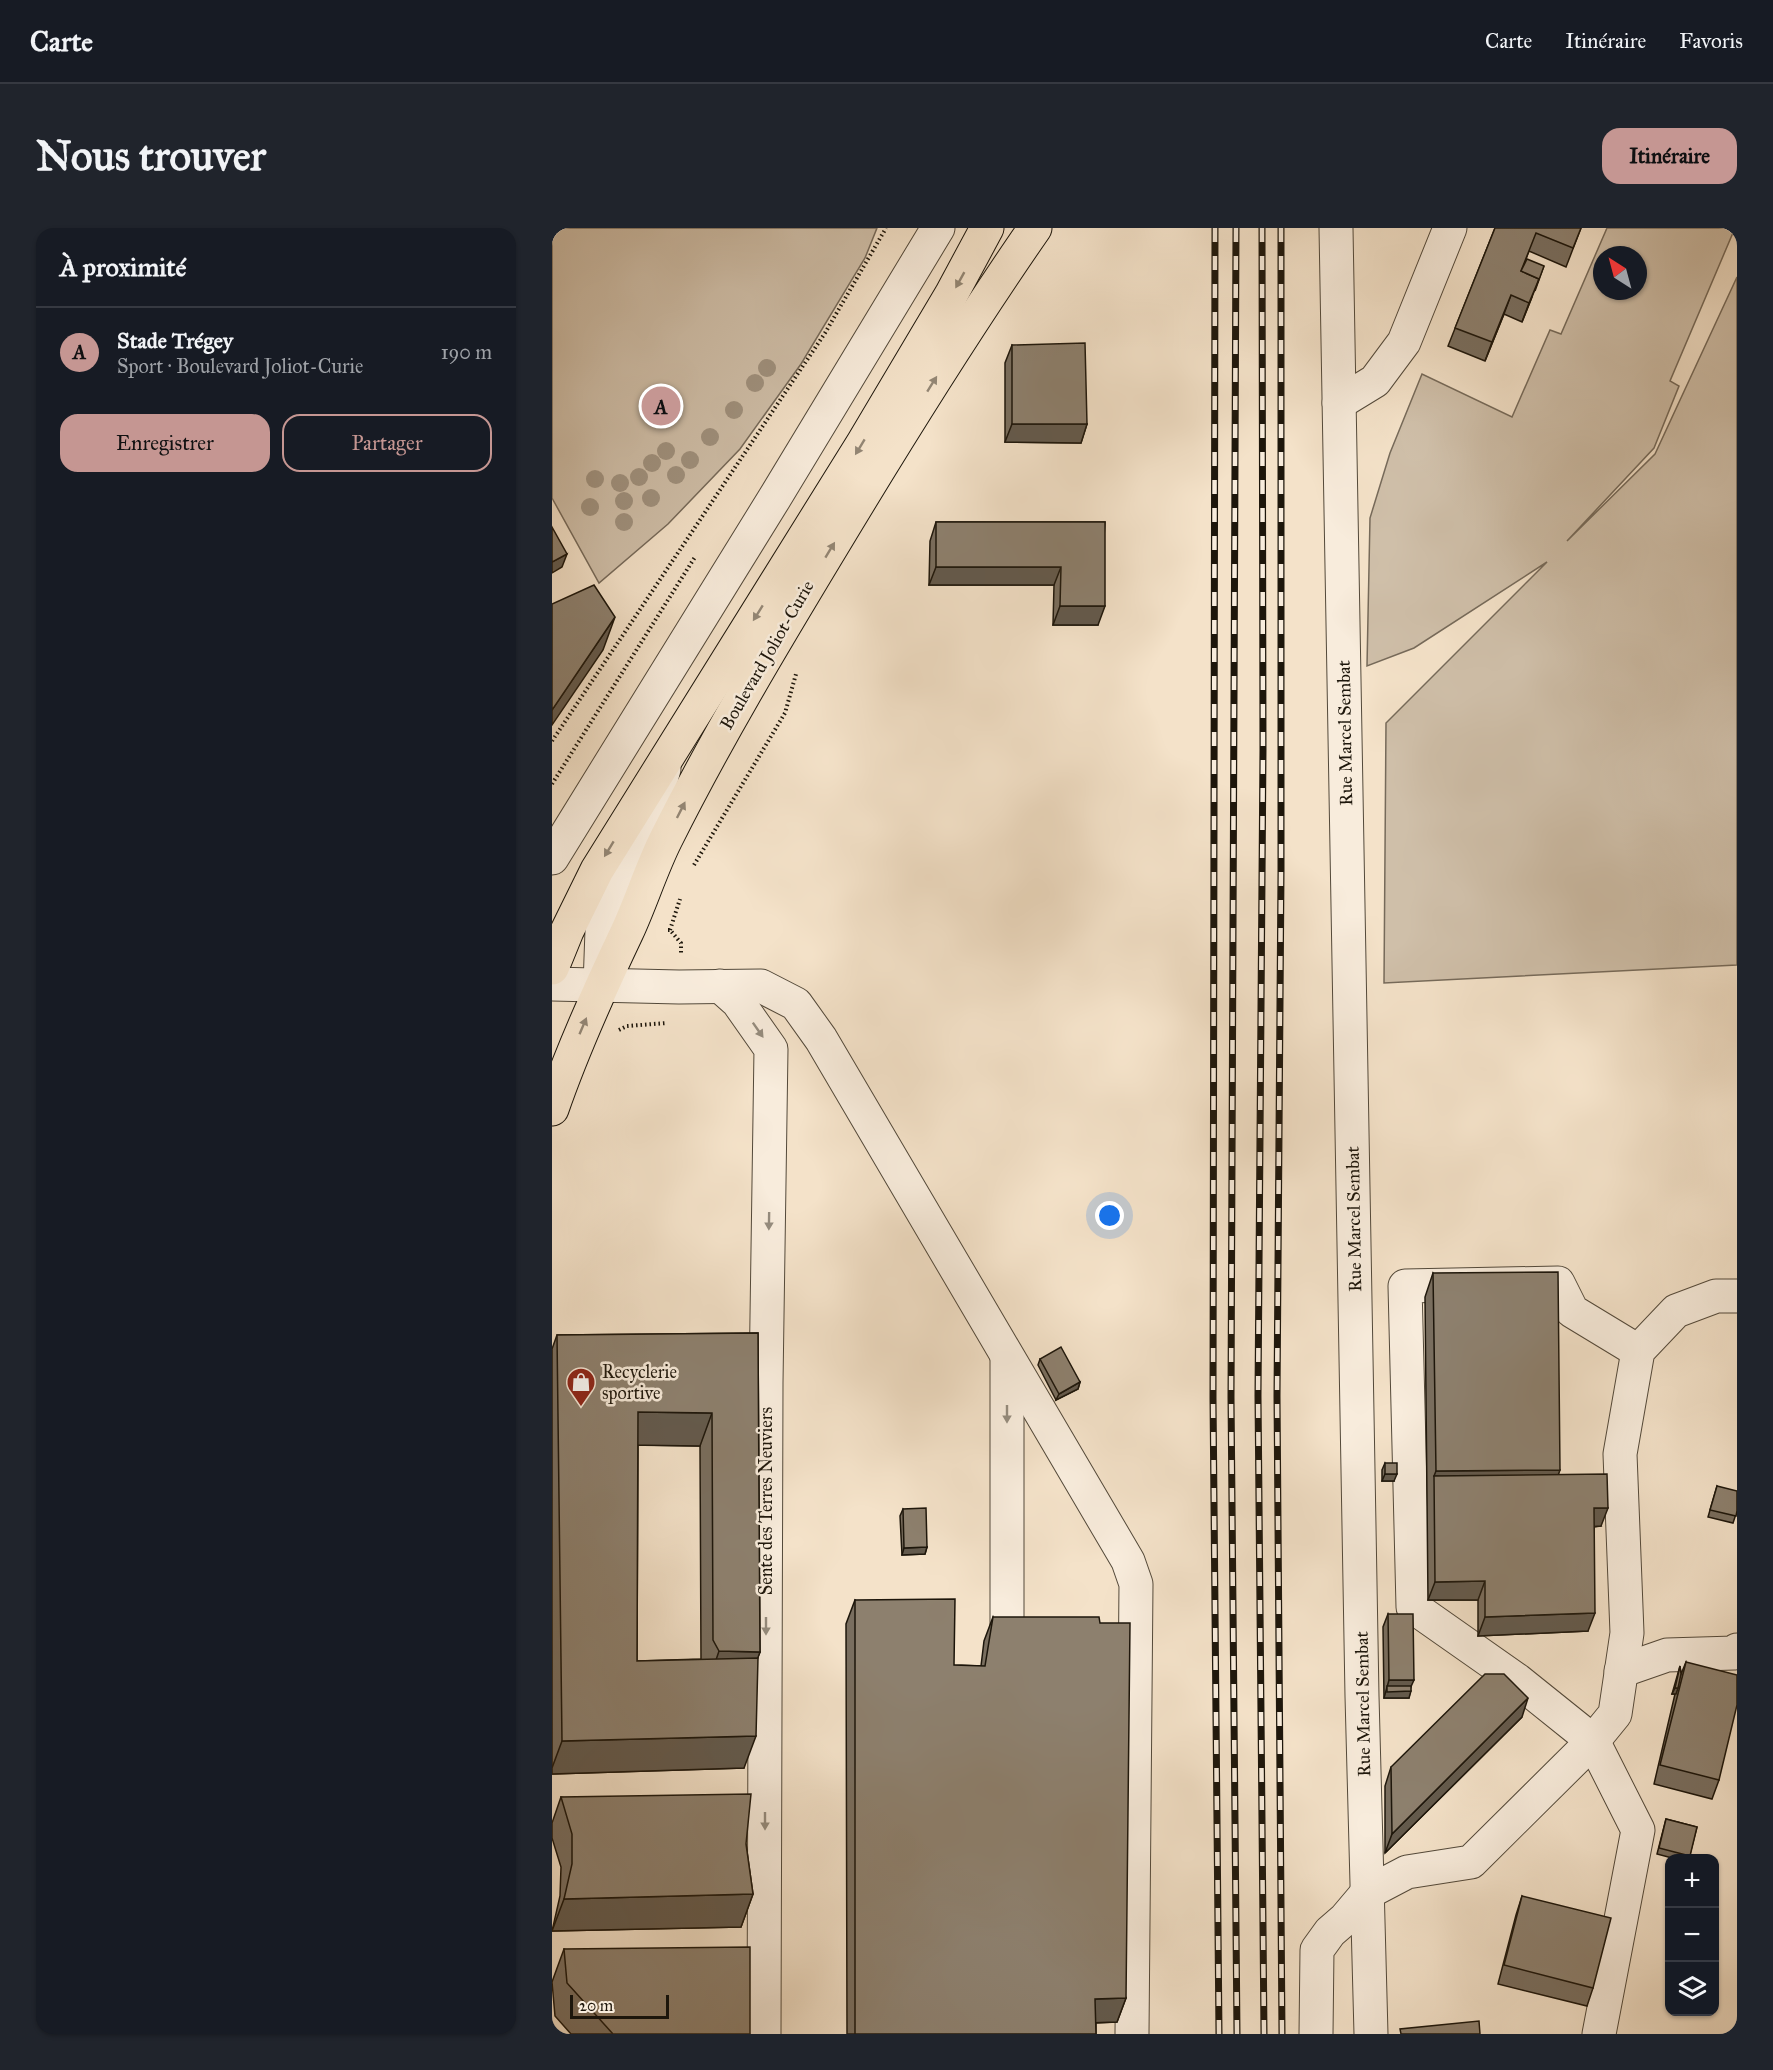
<!DOCTYPE html>
<html lang="fr">
<meta charset="utf-8">
<style>
:root{--surface:#171b24;--page:#20242c;--text:#f1f3f6;--muted:#9ea1a6;--line:#363941;--accent:#c59692}
body{margin:0;font-family:"IM FELL Great Primer",serif;background:var(--page);color:var(--text)}
.controls{position:absolute;right:18px;bottom:18px;display:grid;overflow:hidden;border-radius:12px;box-shadow:0 2px 4px #0004}
.controls button{width:54px;height:54px;display:grid;place-items:center;padding:0;border:0;border-bottom:2px solid var(--line);background:var(--surface);color:var(--text);font:30px sans-serif}
.compass{position:absolute;left:1041px;top:18px;width:54px;height:54px;border-radius:50%;background:var(--surface);box-shadow:0 2px 4px #0004;rotate:324deg}
.scale{position:absolute;left:18px;bottom:15px;width:99px;box-sizing:border-box;padding-left:6px;border:3px solid #1d160b;border-top:0;font-size:16px;line-height:21px;white-space:nowrap;color:#1d160b;-webkit-text-stroke:4px #f8ecdc;paint-order:stroke}
.you{position:absolute;left:558px;top:988px;width:21px;height:21px;margin:-15px;border:4px solid #fff;border-radius:50%;background:#1a73e8;box-shadow:0 0 0 9px #1a73e833}
.badge{display:grid;place-items:center;width:39px;height:39px;border-radius:50%;background:var(--accent);color:#111;font-size:20px;font-weight:700}
.pin{position:absolute;translate:-50% -50%;border:3px solid #fff;box-shadow:0 2px 6px #0006}
.list{margin:0;padding:0;list-style:none}
h2{display:flex;justify-content:space-between;align-items:center;height:78px;margin:0;padding:0 24px;font-size:26px}
h2 small{font-size:20px;font-weight:400;color:var(--muted)}
.list li{display:grid;grid-template-columns:39px 1fr auto;gap:18px;align-items:center;box-sizing:border-box;height:90px;padding:0 24px;border-top:2px solid var(--line)}
.list b{display:block;font-size:22px;white-space:nowrap}
.list p{margin:0;font-size:20px;white-space:nowrap;color:var(--muted)}
.list em{font-size:20px;font-style:normal;color:var(--muted)}
.actions{display:flex;gap:12px;padding:18px 24px}
.actions a{flex:1;padding:14px 0;border:2px solid var(--accent);border-radius:18px;text-align:center;font-size:21px;color:var(--accent)}
.actions .main{background:var(--accent);color:#111}
.icon{flex:none;width:33px;height:33px;fill:none;stroke:currentColor;stroke-width:2;stroke-linecap:round;stroke-linejoin:round}
.map{position:relative;flex:none;width:1185px;height:1806px;overflow:hidden;border-radius:18px}
header{display:flex;align-items:center;gap:36px;box-sizing:border-box;height:84px;padding:0 30px;background:var(--surface);border-bottom:2px solid var(--line)}
header strong{font-size:28px}
nav{display:flex;gap:33px;margin-inline-start:auto;font-size:21px}
.intro{display:flex;align-items:center;justify-content:space-between;box-sizing:border-box;height:144px;padding:0 36px}
h1{margin:0;font-size:42px}
.button{padding:15px 27px;border-radius:18px;background:var(--accent);color:#111;font-size:21px;font-weight:700}
main{display:flex;gap:36px;padding:0 36px}
aside{flex:1;background:var(--surface);border-radius:18px;box-shadow:0 2px 4px #0004}
.map>svg:first-child{display:block}
</style>
<header>
<strong>Carte</strong>
<nav><a>Carte</a><a>Itinéraire</a><a>Favoris</a></nav>
</header>
<div class="intro"><h1>Nous trouver</h1><a class="button">Itinéraire</a></div>
<main>
<aside>
<h2>À proximité<small></small></h2>
<ul class="list">
<li><span class="badge">A</span><div><b>Stade Trégey</b><p>Sport · Boulevard Joliot-Curie</p></div><em>190 m</em></li>
</ul>
<div class="actions"><a class="main">Enregistrer</a><a>Partager</a></div>
</aside>
<div class="map">
<svg width="1185" height="1806" viewBox="0 0 1185 1806">
<rect width="100%" height="100%" fill="#f4e2c9"/>
<filter id="stains"><feTurbulence type="fractalNoise" baseFrequency=".00333" numOctaves="4"/><feColorMatrix values="0 0 0 0 .2 0 0 0 0 .09 0 0 0 0 .02 0 0 0 .5 -.17"/></filter>
<radialGradient id="worn" r=".72"><stop offset=".6" stop-color="#630" stop-opacity="0"/><stop offset="1" stop-color="#630" stop-opacity=".3"/></radialGradient>
<g fill="#cfbfa9" stroke="#766a5a" stroke-width="1.5" fill-rule="evenodd">
<path d="M0 0H325L313 30 249 136 188 221 116 296 47 355 0 270Z"/>
<path d="M1055 0H1183L1118 153 1127 158 1102 220 1015 313 1103 226 1185 49V737L832 755 834 495 995 334 862 420 815 438 818 290 838 225 870 146 960 189 998 102 1009 106ZM1050 27H1086V63H1050Z"/>
</g>
<g fill="none" stroke-linecap="round" stroke-linejoin="round">
<g stroke="#53493a" stroke-width="35">
<g id="minor">
<path d="M784 0 810 1468 819 1806"/>
<path d="M787 175 823 153 852 114 898 0"/>
<path d="M0 630 222 271 386 0"/>
<path d="M0 756 127 759 209 758 244 776 269 811 576 1333 584 1356 580 1806"/>
<path d="M48 758 50 702 94 608 112 541"/>
<path d="M168 758 186 774 219 821 214 1155 212 1806"/>
<path d="M455 1130V1413"/>
<path d="M1069 1443 1115 1427 1182 1425 1185 1422"/>
<path d="M764 1806 765 1722 778 1704 793 1691 815 1665 855 1644 919 1634 1041 1513 1063 1486 1075 1405 1068 1226 1086 1123 1124 1083 1164 1068H1185"/>
<path d="M1047 1806 1086 1602 1041 1513 965 1452 861 1379 853 1058 1006 1055 1020 1083 1086 1123"/>
</g>
</g>
<g stroke="#1d160b" stroke-width="35">
<g id="major">
<path d="M0 740 15 703 45 642 311 215 399 67 435 0"/>
<path d="M0 881C21 820 47 763 75 704 89 674 99 641 114 611 164 511 221 416 279 320 344 212 411 104 483 0"/>
</g>
</g>
<g stroke="#1d160b" stroke-width="4" stroke-dasharray="1.5 3" stroke-linecap="butt">
<path d="M0 513 273 105 334 0"/>
<path d="M0 556 143 329"/>
<path d="M142 637 233 485 244 446"/>
<path d="M116 702H118L129 715V727"/>
<path d="M118 702 128 671"/>
<path d="M67 802 75 798 115 795"/>
</g>
<use href="#minor" stroke="#f8ecdc" stroke-width="33"/>
<use href="#major" stroke="#f4e2c9" stroke-width="33"/>
<g stroke="#1d160b" stroke-width="7">
<g id="rail">
<path d="M663 0 661 1170 667 1806"/>
<path d="M684 0 679 1169 685 1806"/>
<path d="M710 0 711 521 706 1168 712 1806"/>
<path d="M729 0V644L725 1168 730 1806"/>
</g>
</g>
<use href="#rail" stroke="#f8ecdc" stroke-width="4.5" stroke-dasharray="14" stroke-linecap="butt"/>
</g>
<g fill="#a0927f">
<circle cx="215" cy="140" r="9"/>
<circle cx="203" cy="155" r="9"/>
<circle cx="182" cy="182" r="9"/>
<circle cx="158" cy="209" r="9"/>
<circle cx="114" cy="223" r="9"/>
<circle cx="138" cy="232" r="9"/>
<circle cx="100" cy="235" r="9"/>
<circle cx="124" cy="247" r="9"/>
<circle cx="87" cy="249" r="9"/>
<circle cx="43" cy="251" r="9"/>
<circle cx="68" cy="255" r="9"/>
<circle cx="99" cy="270" r="9"/>
<circle cx="72" cy="273" r="9"/>
<circle cx="38" cy="279" r="9"/>
<circle cx="72" cy="294" r="9"/>
</g>
<g fill="#796e5f" stroke="#1d160b" stroke-width="1.5" fill-rule="evenodd">
<path d="M943 0H1029L1014 39 977 23 971 39 980 69 970 94 952 86 933 133 896 118Z"/>
<path d="M460 117 535 196 529 215 453 214V135Z"/>
<path d="M384 294H553L546 397H501L502 357H377L378 313Z"/>
<path d="M881 1045 1007 1247 1049 1298 1042 1299 1036 1403 926 1408V1372H876L873 1069Z"/>
<path d="M206 1105 208 1424 205 1431 192 1540 0 1546V1121L5 1107ZM86 1217 148 1218 149 1431 85 1433Z"/>
<path d="M488 1131 528 1154 526 1161 504 1172 486 1137Z"/>
<path d="M833 1235 842 1253H830V1242Z"/>
<path d="M1165 1258 1185 1283 1181 1295 1156 1289Z"/>
<path d="M351 1281 375 1319 373 1326 350 1327 348 1288Z"/>
<path d="M303 1372 402 1437 429 1438 432 1413 441 1389 574 1770 565 1794 544 1795V1806H295L294 1396Z"/>
<path d="M836 1386 859 1458 857 1470H832L831 1399Z"/>
<path d="M1134 1434 1167 1552 1160 1571 1102 1556 1123 1466H1120L1128 1438 1129 1446Z"/>
<path d="M970 1489 833 1625V1558L839 1539Z"/>
<path d="M9 1569 194 1616 201 1666 189 1699 0 1703 8 1668 9 1639 0 1610V1595Z"/>
<path d="M1114 1591 1145 1599 1137 1630H1120L1105 1626Z"/>
<path d="M970 1668 1041 1760 1035 1778 946 1756 964 1687Z"/>
<path d="M12 1721 198 1806H19L3 1788 0 1754Z"/>
</g>
<g fill="#635a4d" stroke="#1d160b" stroke-width="1.5">
<path d="M992 38 980 69 970 94 977 75Z"/>
<path d="M959 67 952 86 933 133 940 114Z"/>
<path d="M460 196H535L529 215 453 214Z"/>
<path d="M15 326 10 339 0 345V334Z"/>
<path d="M384 339H509L502 357H377Z"/>
<path d="M508 378H553L546 397H501Z"/>
<path d="M63 389 51 422 0 497V482Z"/>
<path d="M528 1154 526 1161 504 1172 507 1166Z"/>
<path d="M86 1184 160 1185 148 1218 74 1217Z"/>
<path d="M1008 1242 1002 1259 882 1248 884 1243Z"/>
<path d="M833 1246H845L842 1253H830Z"/>
<path d="M1042 1280H1056L1049 1298 1035 1299Z"/>
<path d="M375 1319 373 1326 350 1327 352 1320Z"/>
<path d="M933 1353 926 1372H876L883 1354Z"/>
<path d="M1043 1385 1036 1403 926 1408 933 1389Z"/>
<path d="M167 1423 208 1424 196 1457 156 1456Z"/>
<path d="M837 1452H862L857 1463H859L857 1470H832Z"/>
<path d="M1123 1460H1126L1124 1466H1120Z"/>
<path d="M976 1470 970 1489 833 1625 840 1606Z"/>
<path d="M204 1508 192 1540 0 1546V1540L10 1513Z"/>
<path d="M201 1666 189 1699 0 1703 12 1671Z"/>
<path d="M574 1770 565 1794 535 1795 543 1771Z"/>
</g>
<g fill="#8d806e" stroke="#1d160b" stroke-width="1.5">
<path d="M943 0H1029L1021 20 984 5 969 43 987 51 977 75 959 67 940 114 903 100Z"/>
<path d="M975 31 992 38 983 63 987 51 969 43Z"/>
<path d="M533 115 535 196H460V117Z"/>
<path d="M384 294H553V378H508L509 339H384Z"/>
<path d="M0 299 15 326 0 334Z"/>
<path d="M42 357 63 389 0 482V376Z"/>
<path d="M1006 1044 1008 1242 884 1243 881 1045Z"/>
<path d="M206 1105 208 1424 167 1423 161 1412 160 1185 86 1184 85 1433 206 1430 204 1508 10 1513 5 1107Z"/>
<path d="M509 1119 528 1154 507 1166 488 1131Z"/>
<rect x="833" y="1235" width="12" height="11"/>
<path d="M1055 1246 1056 1280H1042L1043 1385 933 1389V1353L883 1354 882 1248Z"/>
<path d="M1165 1258 1185 1263V1283L1184 1288 1158 1282Z"/>
<path d="M374 1280 375 1319 352 1320 351 1281Z"/>
<path d="M403 1371 402 1437 433 1438 441 1389H547L548 1395H578L574 1770 543 1771 544 1806H303V1372Z"/>
<path d="M836 1386H861L862 1452H837Z"/>
<path d="M1134 1434 1185 1447V1477L1167 1552 1108 1537Z"/>
<path d="M1128 1438 1129 1446 1126 1460H1123Z"/>
<path d="M933 1446H952L976 1470 840 1606 839 1539Z"/>
<path d="M835 1458H859V1463L835 1464Z"/>
<path d="M199 1566 194 1616 201 1666 12 1671 20 1636V1606L9 1569Z"/>
<path d="M1114 1591 1145 1599 1138 1628 1107 1620Z"/>
<path d="M970 1668 1059 1690 1041 1760 952 1737Z"/>
<path d="M198 1719V1806H61L15 1755 12 1721Z"/>
<path d="M927 1793 928 1806H849L848 1801Z"/>
</g>
<defs><path id="oneway-solid" d="M-6-.8H1V-3.2L6.5 0L1 3.2V.8H-6Z" transform="scale(1.5)"/></defs>
<g fill="#938674">
<use href="#oneway-solid" transform="translate(408 52) rotate(119)"/>
<use href="#oneway-solid" transform="translate(380 156) rotate(-58)"/>
<use href="#oneway-solid" transform="translate(308 219) rotate(121)"/>
<use href="#oneway-solid" transform="translate(278 322) rotate(-59)"/>
<use href="#oneway-solid" transform="translate(206 385) rotate(122)"/>
<use href="#oneway-solid" transform="translate(129 582) rotate(-63)"/>
<use href="#oneway-solid" transform="translate(57 621) rotate(121)"/>
<use href="#oneway-solid" transform="translate(31 798) rotate(-67)"/>
</g>
<g fill="#958c7e">
<use href="#oneway-solid" transform="translate(206 802) rotate(55)"/>
<use href="#oneway-solid" transform="translate(217 993) rotate(91)"/>
<use href="#oneway-solid" transform="translate(455 1186) rotate(90)"/>
<use href="#oneway-solid" transform="translate(214 1398) rotate(90)"/>
<use href="#oneway-solid" transform="translate(213 1593) rotate(90)"/>
</g>
<defs>
<g id="shop-pin" transform="scale(1.5)"><path d="M0 17L-7.5 6A9.5 9.5 0 1 1 7.5 6Z" fill="#8f2418" stroke="#f8ecdc"/><path d="M-5-2.5h2.3a2.7 3.5 0 0 1 5.4 0H5L5.5 6h-11ZM-1.5-2.5h3a1.5 2.3 0 0 0-3 0Z" fill="#fff"/></g>
</defs>
<g fill-rule="evenodd">
<use href="#shop-pin" x="29" y="1154"/>
</g>
<g text-anchor="middle" dominant-baseline="central" stroke-width="5" stroke-linejoin="round" paint-order="stroke">
<g font-size="18" fill="#1d160b" stroke="#f8ecdc">
<text transform="translate(215 427) rotate(-60)">Boulevard Joliot-Curie</text>
<text transform="translate(793 505) rotate(-91)">Rue Marcel Sembat</text>
<text transform="translate(802 991) rotate(-91)">Rue Marcel Sembat</text>
<text transform="translate(214 1273) rotate(-90)">Sente des Terres Neuviers</text>
<text transform="translate(811 1476) rotate(-91)">Rue Marcel Sembat</text>
</g>
<g font-size="18" fill="#1d160b" stroke="#f8ecdc" text-anchor="start">
<text x="50" y="1144">Recyclerie<tspan x="50" dy="21">sportive</tspan></text>
</g>
</g>
<rect width="100%" height="100%" filter="url(#stains)"/>
<rect width="100%" height="100%" fill="url(#worn)"/>
</svg>
<div class="controls">
<button>+</button>
<button>−</button>
<button><svg class="icon" aria-label="layers" viewBox="0 0 24 24"><path d="M12 4l9 5-9 5-9-5zM3 14l9 5 9-5"/></svg></button>
</div>
<svg class="compass" viewBox="-18 -18 36 36"><path d="M0-13l5 13h-10z" fill="#e53935"/><path d="M0 13l5-13h-10z" fill="#9ea1a6"/></svg>
<div class="scale">20 m</div>
<div class="you"></div>
<div class="pin badge" style="left:109px;top:178px">A</div>
</div>
</main>
